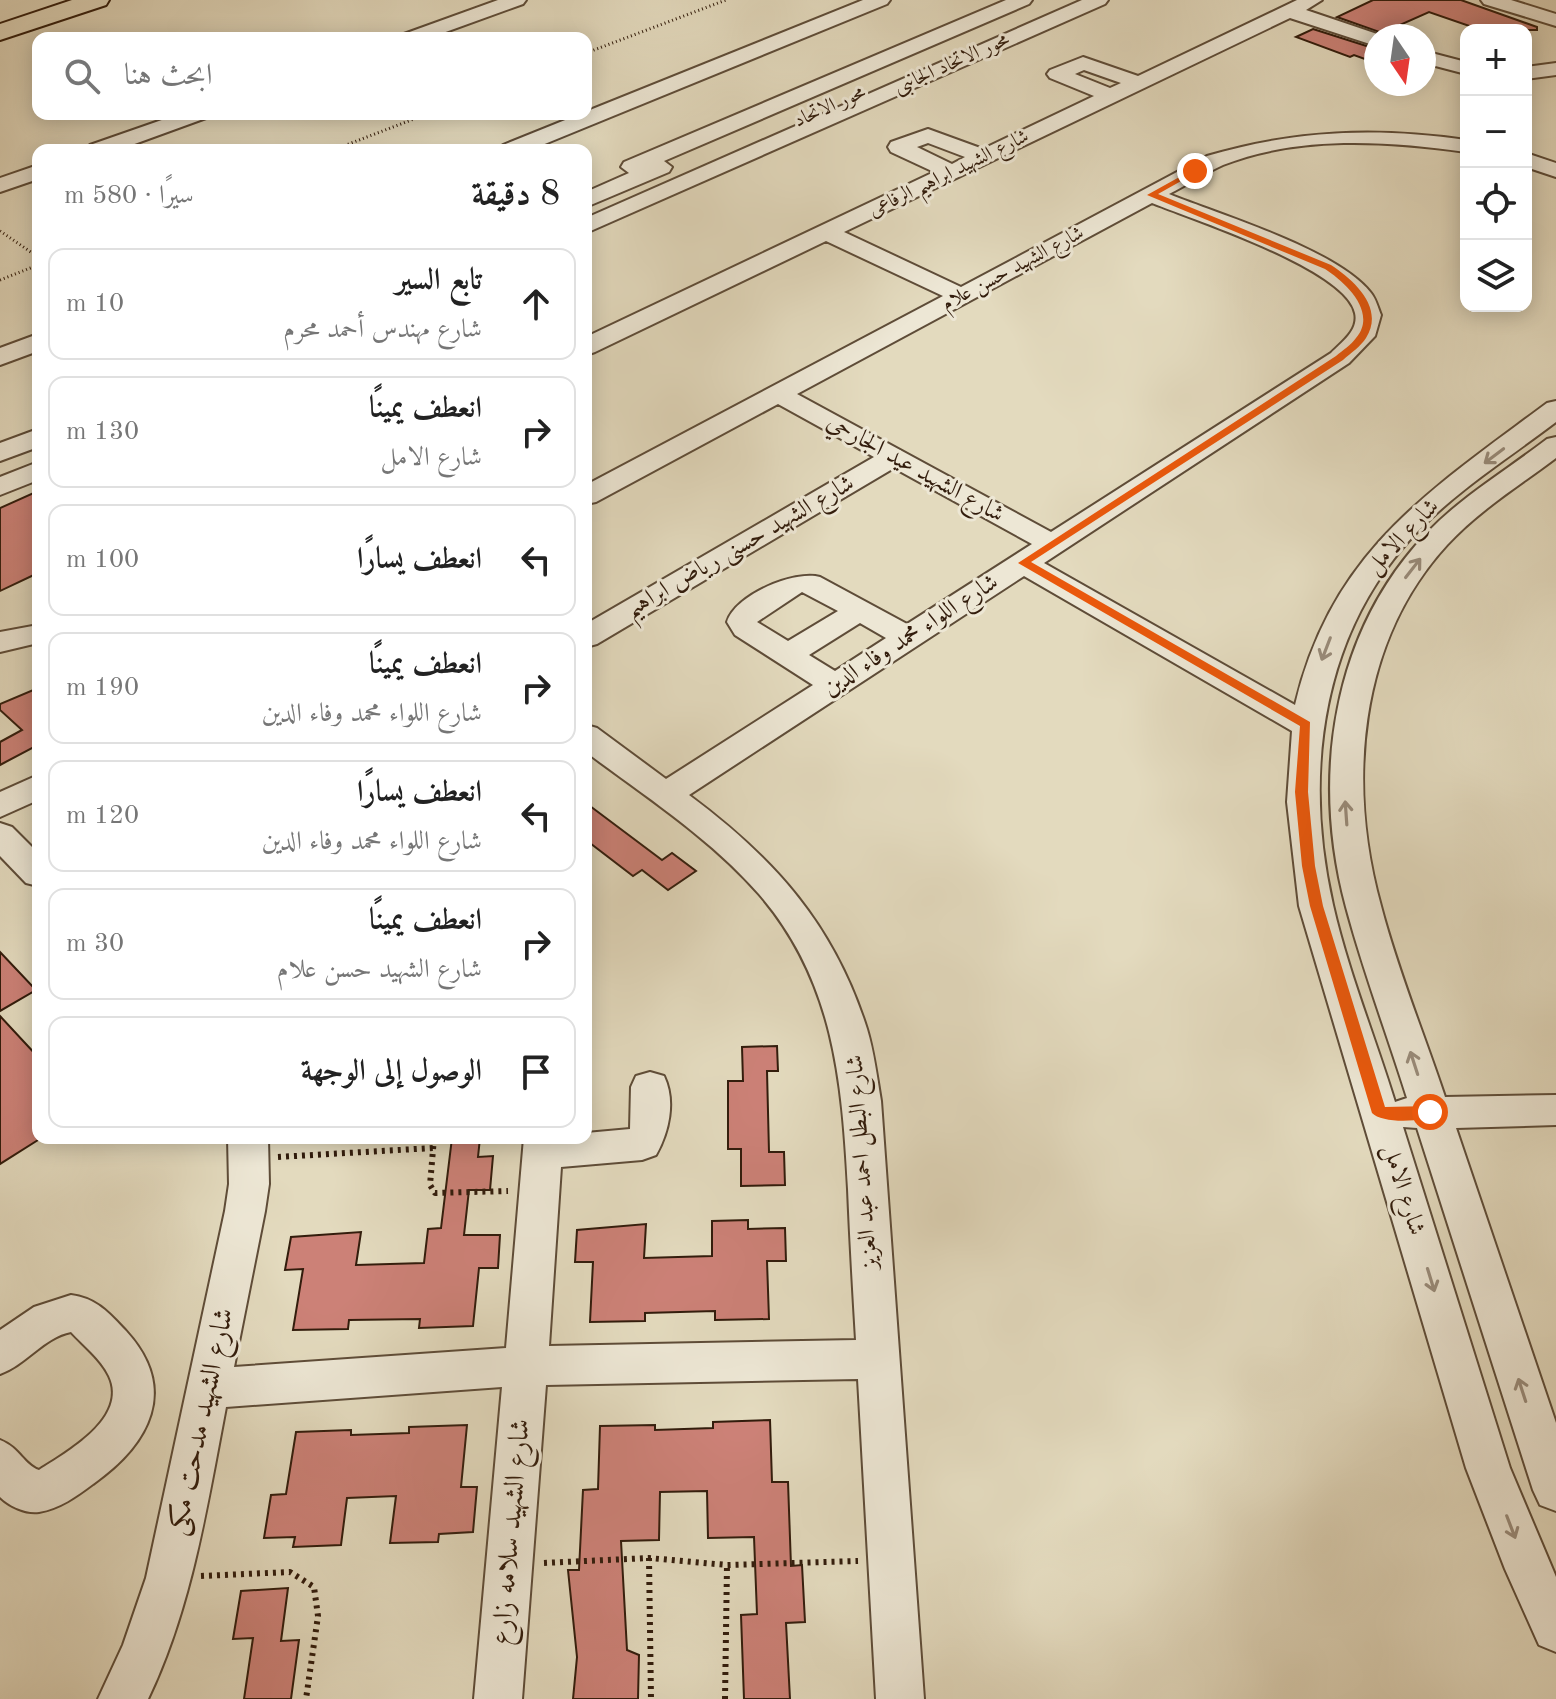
<!DOCTYPE html>
<html lang="ar">
<meta charset="utf-8">
<style>
:root{--surface:#fff;--page:#f2f2f2;--text:#222;--muted:#767676;--line:#e0e0e0}
body{margin:0;font-family:"Old Standard TT",Amiri,serif;background:var(--page);color:var(--text);direction:rtl}
.controls{position:absolute;right:24px;top:24px;display:grid;overflow:hidden;border-radius:16px;box-shadow:0 4px 20px #0003}
.controls button{width:72px;height:72px;display:grid;place-items:center;padding:0;border:0;border-bottom:2px solid var(--line);background:var(--surface);color:var(--text);font:40px sans-serif}
.compass{position:absolute;left:1364px;top:24px;width:72px;height:72px;border-radius:50%;background:var(--surface);box-shadow:0 4px 20px #0003;rotate:167deg}
.stop{position:absolute;width:24px;height:24px;margin:-18px;border:6px solid #ea580c;border-radius:50%;background:#fff}
.stop.end{background:#ea580c;border-color:#fff;box-shadow:0 2px 8px #0008}
.list{margin:0;padding:0;list-style:none}
h2{display:flex;justify-content:space-between;align-items:center;height:104px;margin:0;padding:0 32px;font-size:34px}
h2 small{font-size:26px;font-weight:400;color:var(--muted)}
.list li{display:grid;grid-template-columns:52px 1fr auto;gap:24px;align-items:center;box-sizing:border-box;height:112px;margin:0 16px 16px;padding:0 16px;border:2px solid var(--line);border-radius:16px}
.list b{display:block;font-size:30px;white-space:nowrap}
.list p{margin:0;font-size:26px;white-space:nowrap;color:var(--muted)}
.list em{font-size:26px;font-style:normal;color:var(--muted)}
.icon{flex:none;width:44px;height:44px;fill:none;stroke:currentColor;stroke-width:2;stroke-linecap:round;stroke-linejoin:round}
.map{position:relative;flex:none;width:1556px;height:1699px;overflow:hidden;direction:ltr}
.search{position:absolute;background:var(--surface);box-shadow:0 4px 20px #0003;left:32px;top:32px;width:560px;height:88px;display:flex;align-items:center;gap:20px;box-sizing:border-box;padding:0 28px;border-radius:16px;color:var(--muted);font-size:30px}
.panel{position:absolute;background:var(--surface);box-shadow:0 4px 20px #0003;left:32px;top:144px;width:560px;height:1000px;border-radius:16px;direction:rtl}
.map>svg:first-child{display:block}
</style>
<div class="map">
<svg width="1556" height="1699" viewBox="0 0 1556 1699">
<rect width="100%" height="100%" fill="#e3dabe"/>
<filter id="stains"><feTurbulence type="fractalNoise" baseFrequency=".0025" numOctaves="4"/><feColorMatrix values="0 0 0 0 .2 0 0 0 0 .09 0 0 0 0 .02 0 0 0 .5 -.17"/></filter>
<radialGradient id="worn" r=".72"><stop offset=".6" stop-color="#630" stop-opacity="0"/><stop offset="1" stop-color="#630" stop-opacity=".3"/></radialGradient>
<g fill="#cc8177" stroke="#321c0c" stroke-width="2">
<path d="M1373 0H1461L1537 27V30H1481L1429 12 1382 33 1337 17Z"/>
<path d="M1313 29 1376 49V63L1354 55 1350 57 1296 37Z"/>
<path d="M38 491V573L0 591V508Z"/>
<path d="M38 688V745L0 765V742L22 730 0 710V704Z"/>
<path d="M586 803 662 860 672 853 696 871 668 890 642 870 633 876 586 840Z"/>
<path d="M0 952 36 990 0 1011Z"/>
<path d="M0 1016 38 1057V1140L0 1164Z"/>
<path d="M777 1046 778 1071H767L769 1152H784L785 1185 741 1186V1149H728V1081H743L742 1047Z"/>
<path d="M452 1138H480L478 1157 493 1156 490 1190H469L464 1235H500L498 1268H479L473 1326 419 1328 420 1319 349 1320 348 1329 293 1330 303 1269 285 1270 291 1237 361 1232 356 1265 424 1263 428 1229 441 1228Z"/>
<path d="M748 1220V1229L785 1228 786 1261H767L769 1319 715 1320V1311L645 1313V1321L590 1322 593 1262H575L577 1230 646 1224 644 1258 712 1256V1221Z"/>
<path d="M770 1420 772 1482H788L791 1566 802 1565 805 1622 786 1623 790 1699H744L741 1615 757 1614 754 1537 708 1538 707 1491 660 1492 659 1540 621 1541 627 1650 639 1655 638 1699H573L577 1657 568 1570H579L583 1490 598 1489 600 1426 655 1425V1430L713 1428V1422Z"/>
<path d="M467 1425 461 1487H477L473 1532 439 1534 438 1542 390 1543 396 1496 347 1498 341 1545 293 1547 295 1537 264 1538 271 1495 286 1494 296 1432 351 1430V1435L409 1433V1427Z"/>
<path d="M288 1588 281 1641 299 1640 291 1699H244L253 1638 233 1639 241 1591Z"/>
</g>
<g fill="none" stroke-linecap="round" stroke-linejoin="round">
<g stroke="#5e4c38" stroke-width="4">
<g id="minor">
<path d="M498 0H526L523 4 429 38H401L404 34Z"/>
<path d="M863 0H890L887 4 530 150H500L503 145Z"/>
<path d="M1006 0H1032L1029 4 664 161 672 167 669 172 586 207V192L629 173 621 167 624 162Z"/>
<path d="M1082 0H1108L1105 4 586 233V218Z"/>
<path d="M1297 0H1322L1306 10 1383 36H1376V46L1290 18 844 232 961 287 1207 156C1294 130 1377 127 1466 140V152C1387 141 1299 135 1223 165 1205 173 1187 185 1169 194 1221 215 1338 250 1371 293 1376 299 1378 308 1381 315L1375 336 1349 363 1044 563 1295 705C1332 551 1428 492 1547 403L1556 401V422C1510 457 1459 489 1418 531 1321 631 1303 773 1333 905 1348 971 1375 1037 1395 1102L1407 1098C1387 1034 1363 971 1346 907 1311 777 1332 632 1427 533 1462 496 1507 470 1547 439L1556 437V458C1519 486 1478 511 1447 545 1358 642 1347 784 1381 906 1398 971 1424 1034 1445 1097L1556 1095V1125L1456 1128 1556 1423V1511L1540 1505 1533 1490 1417 1128 1403 1127 1510 1468 1556 1577V1652L1539 1645 1505 1569 1466 1468 1299 906 1287 802 1292 731 1024 576 689 795C775 859 834 925 867 1029 874 1052 877 1077 881 1101L924 1699H876L858 1379 546 1385 522 1699H474L502 1387 226 1407C207 1506 192 1607 148 1699H98L123 1645 146 1578 225 1211 229 1184 228 1138H268L269 1184 265 1211 234 1367 506 1348 524 1138H586V1133L630 1129 631 1087 636 1076 650 1072 664 1076C676 1101 669 1132 656 1155L642 1160 561 1167 549 1346 856 1340C853 1290 850 1239 848 1189 842 1080 834 981 759 894 710 838 645 796 586 752V725L597 728 666 779 813 685 735 635 727 622C735 595 794 570 820 577L907 624 1032 544 894 468 597 644 586 647V624L874 457 778 404 596 502 586 504V485L943 296 826 241 595 352 586 355V337L934 172 891 152 888 147 891 142 928 129 983 149 1094 96 1050 78 1047 74 1050 70 1083 57 1138 76ZM1084 70 1121 83 1110 88 1075 74ZM928 143 965 157 952 164 917 147ZM1152 203C1194 220 1346 269 1355 313 1359 330 1342 342 1331 353L1051 532 797 394ZM802 592 838 611 788 641 757 622ZM860 623 886 638 835 671 809 655Z"/>
<path d="M1481 0H1511L1556 14V26L1484 4Z"/>
<path d="M1424 51 1466 62V74L1424 63Z"/>
<path d="M1556 63V75L1526 79V67Z"/>
<path d="M179 114H210L206 118 118 150H87L90 145Z"/>
<path d="M1526 153 1556 163V177L1526 167Z"/>
<path d="M38 165V179L0 192V178Z"/>
<path d="M38 334V351L0 365V348Z"/>
<path d="M38 429V447L0 461V443Z"/>
<path d="M38 462V480L0 495V477Z"/>
<path d="M38 625V643L0 652V632Z"/>
<path d="M38 775V800L0 817V792Z"/>
<path d="M0 823 12 827 38 853V886L26 883 0 856Z"/>
<path d="M71 1295C96 1298 109 1313 126 1331 179 1389 150 1444 93 1484 77 1496 59 1509 39 1512 26 1514 9 1506 0 1497V1440C20 1448 24 1465 39 1470 67 1452 129 1418 109 1376 101 1359 83 1345 71 1332 44 1337 26 1365 0 1374V1330L34 1307Z"/>
</g>
</g>
<g stroke="#321c0c" stroke-width="4">
<path id="major" d="M72 0H109L106 5 0 40V24Z"/>
</g>
<g stroke="#321c0c" stroke-width="3" stroke-dasharray="1 3" stroke-linecap="butt">
<path d="M586 53 726 0"/>
<path d="M333 150 427 114"/>
<path d="M0 231 38 257"/>
<path d="M0 280 38 265"/>
</g>
<g stroke="#321c0c" stroke-width="6" stroke-dasharray="3 5" stroke-linecap="butt">
<path d="M434 1138 430 1185 435 1193 508 1191"/>
<path d="M278 1157 433 1148"/>
<path d="M649 1558 651 1699"/>
<path d="M544 1563 649 1558 727 1565 858 1561"/>
<path d="M201 1576 290 1572 314 1587 318 1616 306 1699"/>
<path d="M725 1699 727 1565"/>
</g>
<use href="#minor" fill="#ede7d5" fill-rule="evenodd"/>
<use href="#major" fill="#e3dabe" fill-rule="evenodd"/>
</g>
<defs><path id="oneway-shaft" d="M-6 0H5M1.5-3L5.5 0L1.5 3" fill="none" stroke-width="1.6" stroke-linecap="round" stroke-linejoin="round" transform="scale(2)"/></defs>
<g stroke="#998c7b">
<use href="#oneway-shaft" transform="translate(1494 456) rotate(143)"/>
<use href="#oneway-shaft" transform="translate(1413 568) rotate(-52)"/>
<use href="#oneway-shaft" transform="translate(1326 649) rotate(111)"/>
<use href="#oneway-shaft" transform="translate(1346 813) rotate(-94)"/>
<use href="#oneway-shaft" transform="translate(1414 1063) rotate(-108)"/>
<use href="#oneway-shaft" transform="translate(1431 1280) rotate(73)"/>
<use href="#oneway-shaft" transform="translate(1522 1390) rotate(-108)"/>
<use href="#oneway-shaft" transform="translate(1511 1527) rotate(69)"/>
</g>
<path fill="#ea580c" d="M1192 170 1199 171 1158 194 1331 265C1354 280 1385 308 1366 338 1361 346 1351 353 1343 360L1031 562 1310 722 1308 792 1315 866 1323 906 1385 1107 1430 1106 1438 1112C1428 1123 1382 1124 1372 1113L1310 906 1302 866 1295 792 1300 726 1018 563 1336 356C1343 350 1351 345 1356 338 1378 312 1345 282 1325 269L1147 195Z"/>
<g text-anchor="middle" dominant-baseline="central" stroke-width="6" stroke-linejoin="round" paint-order="stroke">
<g font-size="20" fill="#321c0c" stroke="#ede7d5">
<text transform="translate(952 64) rotate(-24)">محور الاتحاد الجانبى</text>
<text transform="translate(830 107) rotate(-24)">محور الاتحاد</text>
<text transform="translate(949 174) rotate(-26)">شارع الشهيد ابراهيم الرفاعى</text>
<text transform="translate(1013 269) rotate(-28)">شارع الشهيد حسن علام</text>
</g>
<g font-size="24" fill="#321c0c" stroke="#ede7d5">
<text transform="translate(915 469) rotate(29)">شارع الشهيد عيد الجارحي</text>
<text transform="translate(1403 537) rotate(-46)">شارع الامل</text>
<text transform="translate(740 547) rotate(-30)">شارع الشهيد حسنى رياض ابراهيم</text>
<text transform="translate(911 636) rotate(-33)">شارع اللواء محمد وفاء الدين</text>
<text transform="translate(863 1162) rotate(-94)">شارع البطل احمد عبد العزيز</text>
<text transform="translate(1403 1190) rotate(73)">شارع الامل</text>
</g>
<g font-size="28" fill="#321c0c" stroke="#ede7d5">
<text transform="translate(202 1422) rotate(-78)">شارع الشهيد مدحت مكى</text>
<text transform="translate(512 1532) rotate(-85)">شارع الشهيد سلامه زارع</text>
</g>
</g>
<rect width="100%" height="100%" filter="url(#stains)"/>
<rect width="100%" height="100%" fill="url(#worn)"/>
</svg>
<div class="controls">
<button>+</button>
<button>−</button>
<button><svg class="icon" aria-label="locate" viewBox="0 0 24 24"><circle cx="12" cy="12" r="6"/><path d="M12 2v4M12 18v4M2 12h4M18 12h4"/></svg></button>
<button><svg class="icon" aria-label="layers" viewBox="0 0 24 24"><path d="M12 4l9 5-9 5-9-5zM3 14l9 5 9-5"/></svg></button>
</div>
<svg class="compass" viewBox="-18 -18 36 36"><path d="M0-13l5 13h-10z" fill="#e53935"/><path d="M0 13l5-13h-10z" fill="#767676"/></svg>
<div class="stop" style="left:1430px;top:1112px"></div>
<div class="stop end" style="left:1195px;top:171px"></div>
<div class="search"><svg class="icon" aria-label="search" viewBox="0 0 24 24"><circle cx="10" cy="10" r="6"/><path d="M15 15l6 6"/></svg>ابحث هنا</div>
<section class="panel">
<h2>8 دقيقة<small>سيرًا · 580 m</small></h2>
<ul class="list">
<li><svg class="icon" aria-label="ahead" viewBox="0 0 24 24"><path d="M12 20V5M6 11l6-6 6 6"/></svg><div><b>تابع السير</b><p>شارع مهندس أحمد محرم</p></div><em>10 m</em></li>
<li><svg class="icon" aria-label="right" viewBox="0 0 24 24"><path d="M7 20v-9h11M14 6l5 5-5 5"/></svg><div><b>انعطف يمينًا</b><p>شارع الامل</p></div><em>130 m</em></li>
<li><svg class="icon" aria-label="left" viewBox="0 0 24 24"><path d="M17 20v-9H6M10 6l-5 5 5 5"/></svg><div><b>انعطف يسارًا</b></div><em>100 m</em></li>
<li><svg class="icon" aria-label="right" viewBox="0 0 24 24"><path d="M7 20v-9h11M14 6l5 5-5 5"/></svg><div><b>انعطف يمينًا</b><p>شارع اللواء محمد وفاء الدين</p></div><em>190 m</em></li>
<li><svg class="icon" aria-label="left" viewBox="0 0 24 24"><path d="M17 20v-9H6M10 6l-5 5 5 5"/></svg><div><b>انعطف يسارًا</b><p>شارع اللواء محمد وفاء الدين</p></div><em>120 m</em></li>
<li><svg class="icon" aria-label="right" viewBox="0 0 24 24"><path d="M7 20v-9h11M14 6l5 5-5 5"/></svg><div><b>انعطف يمينًا</b><p>شارع الشهيد حسن علام</p></div><em>30 m</em></li>
<li><svg class="icon" aria-label="arrive" viewBox="0 0 24 24"><path d="M6 21V4h12l-3 4 3 4H6"/></svg><div><b>الوصول إلى الوجهة</b></div></li>
</ul>
</section>
</div>
